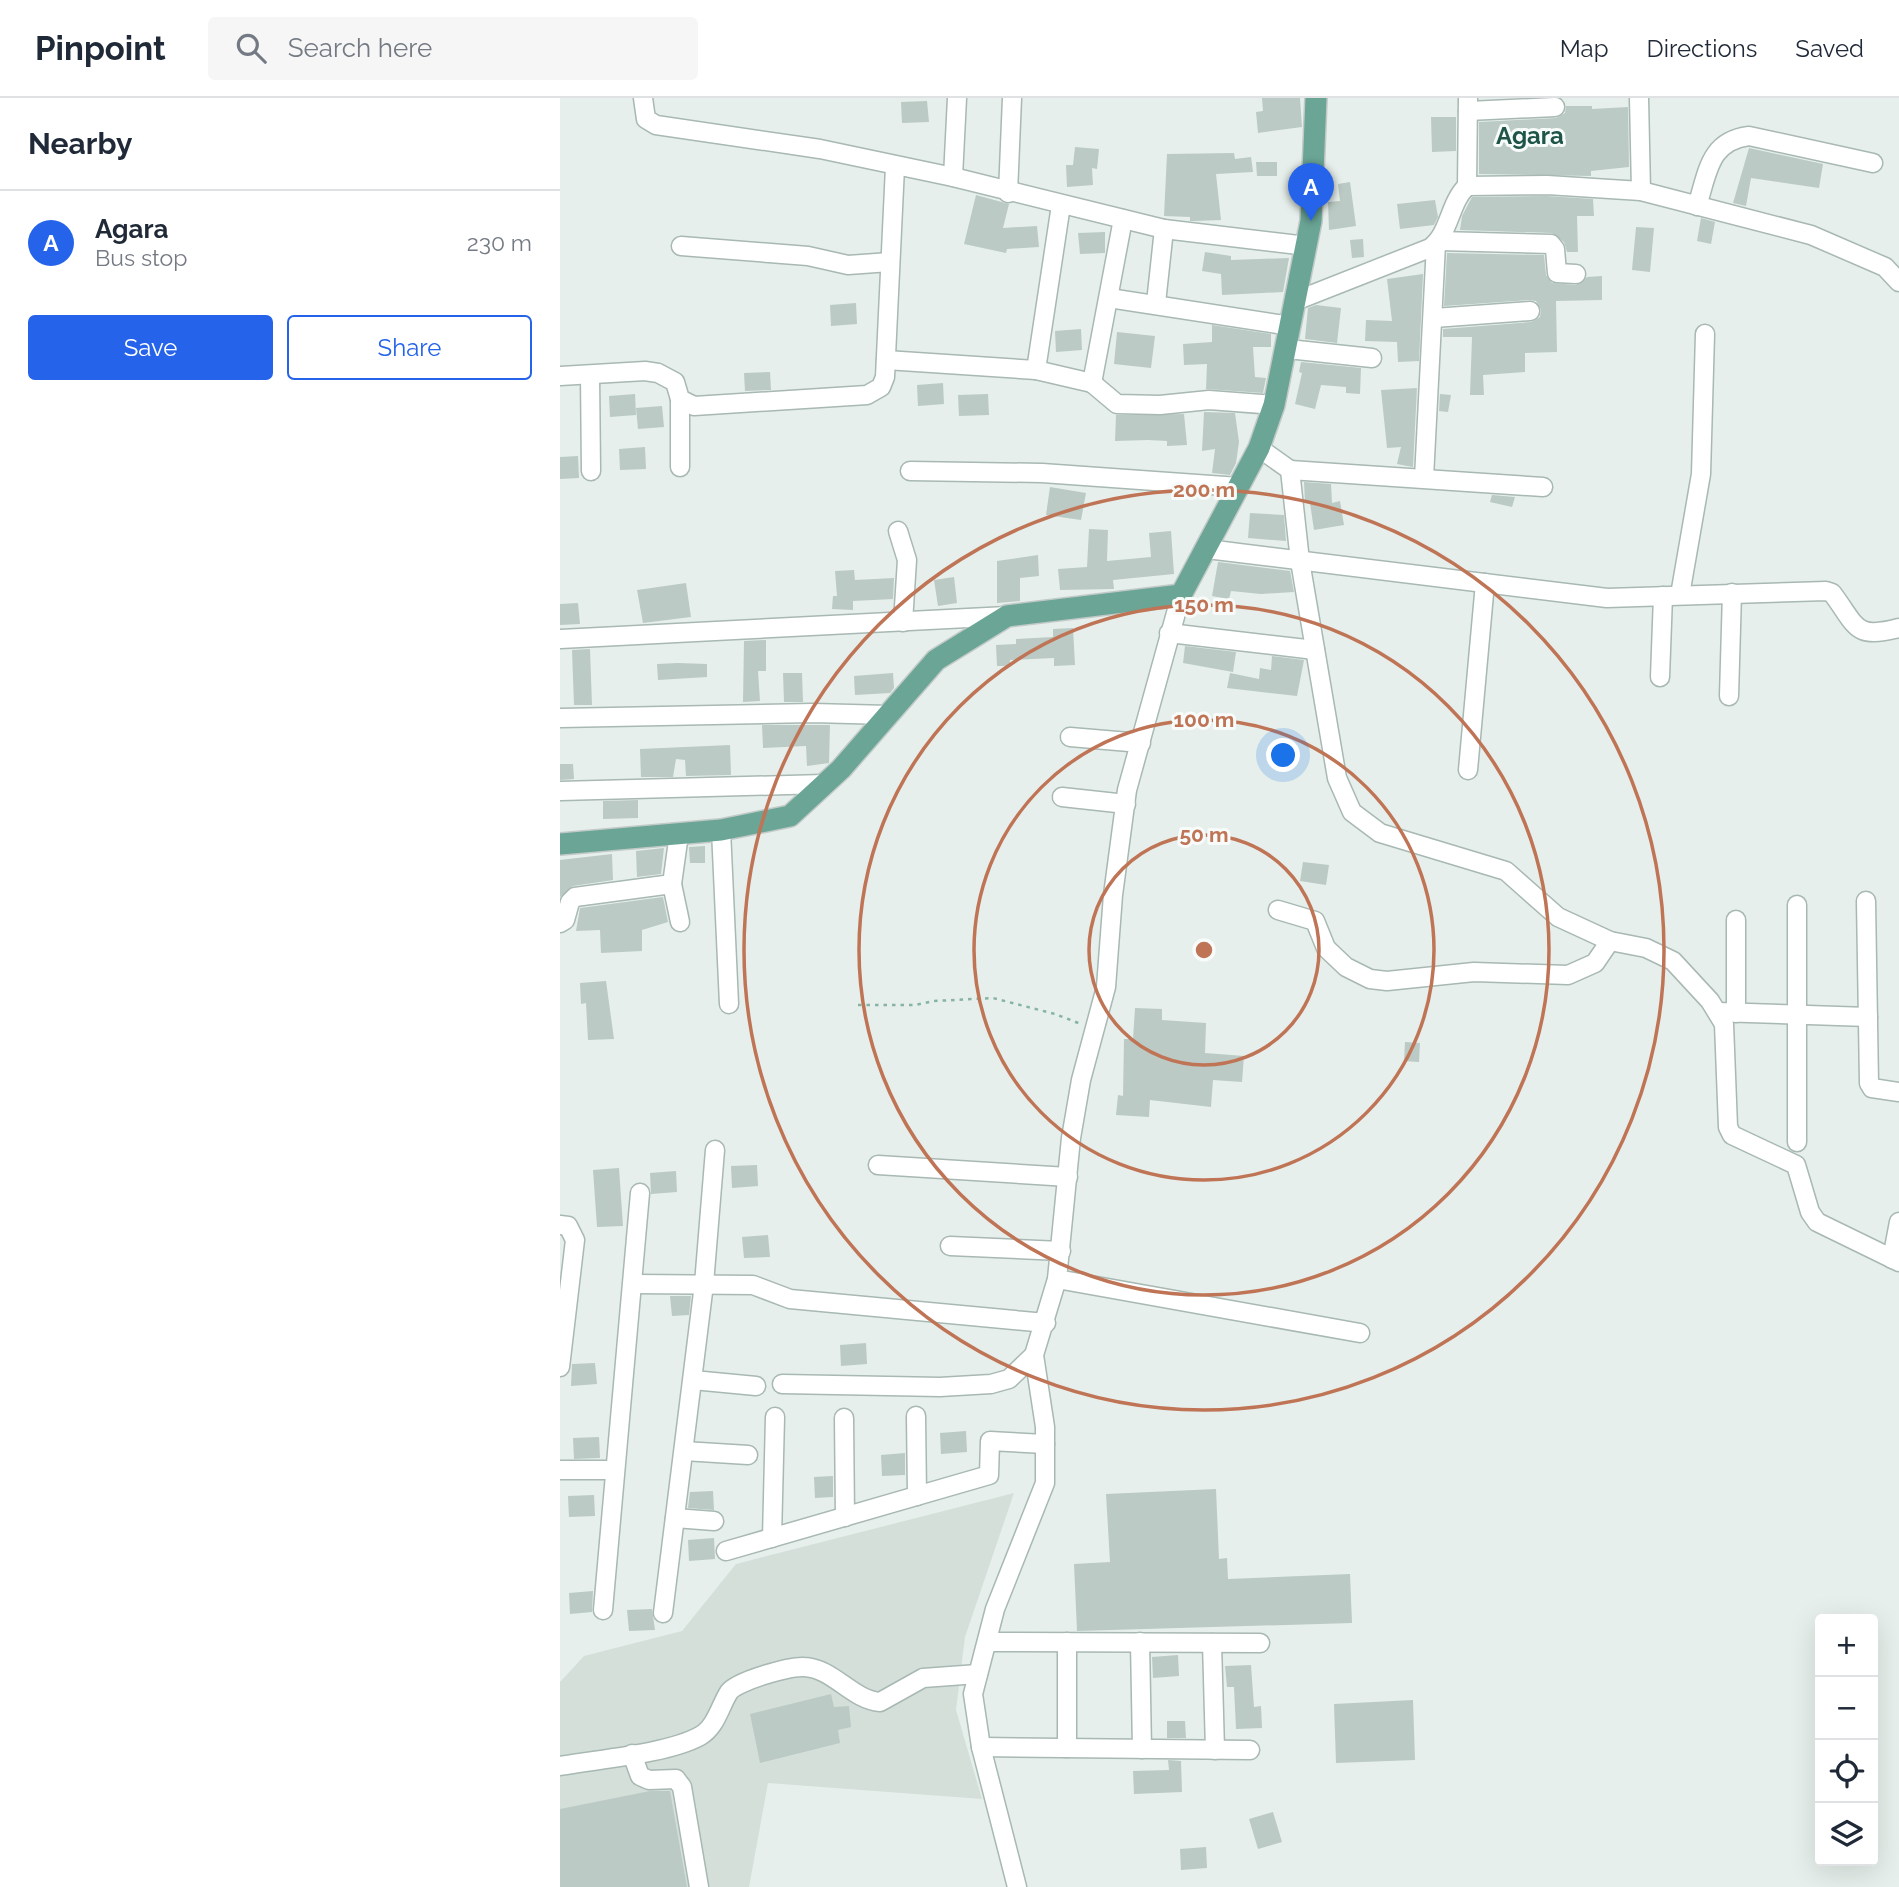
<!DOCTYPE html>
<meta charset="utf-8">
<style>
:root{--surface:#fff;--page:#f6f6f7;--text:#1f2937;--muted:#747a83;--line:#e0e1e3;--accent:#2563eb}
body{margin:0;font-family:Raleway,sans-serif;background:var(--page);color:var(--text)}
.controls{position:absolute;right:21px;bottom:21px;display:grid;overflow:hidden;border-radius:7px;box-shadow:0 7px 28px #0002}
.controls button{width:63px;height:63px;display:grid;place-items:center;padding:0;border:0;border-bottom:2px solid var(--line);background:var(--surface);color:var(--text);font:35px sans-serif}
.you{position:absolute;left:724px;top:658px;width:24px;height:24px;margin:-18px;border:5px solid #fff;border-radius:50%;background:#1a73e8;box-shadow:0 0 0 10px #1a73e833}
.badge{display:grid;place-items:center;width:46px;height:46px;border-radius:50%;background:var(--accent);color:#fff;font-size:23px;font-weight:700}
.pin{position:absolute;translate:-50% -58px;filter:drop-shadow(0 2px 4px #0008)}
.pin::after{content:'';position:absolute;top:37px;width:24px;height:21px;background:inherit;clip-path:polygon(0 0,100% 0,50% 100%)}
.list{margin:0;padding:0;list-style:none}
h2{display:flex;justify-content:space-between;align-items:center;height:91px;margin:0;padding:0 28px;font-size:30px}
h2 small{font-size:23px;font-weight:400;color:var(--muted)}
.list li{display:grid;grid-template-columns:46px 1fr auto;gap:21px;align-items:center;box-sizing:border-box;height:105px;padding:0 28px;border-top:2px solid var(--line)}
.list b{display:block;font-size:26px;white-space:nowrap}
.list p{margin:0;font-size:23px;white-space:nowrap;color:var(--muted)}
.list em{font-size:23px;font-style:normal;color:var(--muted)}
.actions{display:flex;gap:14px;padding:21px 28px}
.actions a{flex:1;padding:16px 0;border:2px solid var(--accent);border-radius:7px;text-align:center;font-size:24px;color:var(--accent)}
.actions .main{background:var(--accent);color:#fff}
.icon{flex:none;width:38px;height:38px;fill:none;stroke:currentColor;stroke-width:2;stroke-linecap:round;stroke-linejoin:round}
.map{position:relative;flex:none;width:1339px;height:1789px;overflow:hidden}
header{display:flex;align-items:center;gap:42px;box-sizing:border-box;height:98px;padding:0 35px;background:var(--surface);border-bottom:2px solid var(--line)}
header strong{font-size:33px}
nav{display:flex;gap:38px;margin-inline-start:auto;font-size:24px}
.search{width:490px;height:63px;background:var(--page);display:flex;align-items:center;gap:18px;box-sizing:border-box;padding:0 24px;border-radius:7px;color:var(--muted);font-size:26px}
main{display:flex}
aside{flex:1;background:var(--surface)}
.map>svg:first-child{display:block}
</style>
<header>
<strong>Pinpoint</strong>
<div class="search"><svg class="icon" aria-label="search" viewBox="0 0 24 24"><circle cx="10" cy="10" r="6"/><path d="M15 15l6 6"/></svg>Search here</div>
<nav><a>Map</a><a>Directions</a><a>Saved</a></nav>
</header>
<main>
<aside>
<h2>Nearby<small></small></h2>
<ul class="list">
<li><span class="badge">A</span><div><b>Agara</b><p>Bus stop</p></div><em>230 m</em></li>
</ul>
<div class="actions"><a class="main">Save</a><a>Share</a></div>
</aside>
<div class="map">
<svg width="1339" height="1789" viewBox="0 0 1339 1789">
<rect width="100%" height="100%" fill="#e6efeb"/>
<path fill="#d4dfda" d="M454 1395 405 1539 396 1612 422 1701 208 1685 189 1789H0V1584L24 1558 122 1533 176 1466Z"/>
<g fill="#bbcac4">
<path d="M702 0H740L742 29 698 35 696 14 703 13Z"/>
<path d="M367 3 369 24 342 25 341 4Z"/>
<path d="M1006 8H1032V11L1068 9 1069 69 1031 73V78L919 76V24L996 20 1005 15Z"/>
<path d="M871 19H896V53L872 54Z"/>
<path d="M515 49 539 51 537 71 532 70 533 87 507 89 506 67H513Z"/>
<path d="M1189 50 1263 66 1259 90 1191 80 1186 108 1173 105Z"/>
<path d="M674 55 675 61 691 59 693 74 656 76 661 122 635 123H630V119L604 118 607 56Z"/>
<path d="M696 64H717V78H697Z"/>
<path d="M790 84 796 128 769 132 768 104 780 103 778 86Z"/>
<path d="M416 97 449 106 443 130 477 128 479 149 447 151 446 155 404 146Z"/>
<path d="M987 98 1033 101 1034 118H1017L1018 154H1007L1004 144 992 135 900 132 902 118 912 99Z"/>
<path d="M875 102 878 119 874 127 840 131 837 106Z"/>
<path d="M1141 120 1155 124 1151 146 1137 143Z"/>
<path d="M1076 129 1094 130 1090 174 1072 172Z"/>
<path d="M545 134V155L520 156 518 135Z"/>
<path d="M803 141 804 159 792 160 790 142Z"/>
<path d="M645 154 671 158V162L729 160 723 194 662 197 661 176 642 173Z"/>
<path d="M887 155 984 157 986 177 992 185 1016 187 1027 179 1042 178V202L996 203 997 254 965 255V274L923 277 924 297H910L912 239H883V231L971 224 980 219 981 212 976 203 969 202 884 208Z"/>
<path d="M863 176 859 263 838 264 837 244 805 243 806 222 832 223 827 181Z"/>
<path d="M296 205 297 226 271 228 270 207Z"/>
<path d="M756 207 781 210 777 245 745 241 748 210Z"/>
<path d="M652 227 711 236V249H693L695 279 706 280 703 295 646 291 647 266 624 267 623 246 652 244Z"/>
<path d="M521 231 522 252 496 254 495 233Z"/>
<path d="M557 234 595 238 591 270 554 266Z"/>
<path d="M741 264 801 270 800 296 786 295V289L761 287 755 311 735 306 742 275 739 274Z"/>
<path d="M210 274 211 292 185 293 184 275Z"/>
<path d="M383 285 384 306 358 308 357 287Z"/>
<path d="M857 290 853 369 847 368 837 366 841 349 827 350 821 292Z"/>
<path d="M75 296 76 317 50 319 49 298Z"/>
<path d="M428 296 429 317 399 318 398 297Z"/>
<path d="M880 296 891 297 888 314 879 313Z"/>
<path d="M102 308 104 329 78 331 76 310Z"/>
<path d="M644 314 675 315 679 344 676 365 670 377 652 375 655 351 642 353Z"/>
<path d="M624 316 627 347 607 348V343L588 342 555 343 556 317Z"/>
<path d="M85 349 86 371 60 372 59 351Z"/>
<path d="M18 358 19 380 0 381V359Z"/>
<path d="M744 384 771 386 772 405 780 403 784 427 754 432 750 405H745Z"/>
<path d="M490 389 526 395 521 422 486 417Z"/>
<path d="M932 397 955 399 952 409 930 404Z"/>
<path d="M690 415 724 417 726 443 688 440Z"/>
<path d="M529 431 548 432 547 463 591 459 589 435 611 433 614 476 553 482 554 491 500 492 498 471 527 469Z"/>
<path d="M478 457 479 478 460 480V503L437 505V463Z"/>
<path d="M658 464 730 473 734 494 701 496 671 493 669 501 652 498Z"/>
<path d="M294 472 295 482 334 480 333 501 293 503V512L272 511 273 498H277L275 473Z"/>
<path d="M394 479 397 505 378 508 374 482Z"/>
<path d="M126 485 131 519 83 525 77 492Z"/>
<path d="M18 505 20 526 0 527V506Z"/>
<path d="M513 530 515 567 494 568V560L450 562V568H437L436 547 456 546V541L493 539V531Z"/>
<path d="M206 542V573H198L200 603 183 604 184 543Z"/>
<path d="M625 548 676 554 673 574 623 565Z"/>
<path d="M30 551 32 607H14L12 552Z"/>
<path d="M712 558 744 562 737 598 667 590 670 575 699 581 700 570 711 572Z"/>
<path d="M118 565 147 566V579L98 582 97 566Z"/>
<path d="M223 575H242L243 604H224Z"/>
<path d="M333 575 334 590 330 595 295 597 294 578Z"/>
<path d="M202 627H270L269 665 247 668 246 648 203 650Z"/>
<path d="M170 647 171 677 126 678 125 662 116 661 113 679H81L80 651Z"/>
<path d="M0 666H13L14 681 0 682Z"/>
<path d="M78 702V720L43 721V703Z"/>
<path d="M145 748V765H130L129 749Z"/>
<path d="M104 750 101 776 77 779 76 753Z"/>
<path d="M52 756 53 782 13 788 0 799V762Z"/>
<path d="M743 764 769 767 766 787 740 783Z"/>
<path d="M103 799 108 824 82 832V853L41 855 40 832 16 833 20 810Z"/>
<path d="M46 883 54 941 28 942 26 905 21 906 20 885Z"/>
<path d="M575 910 602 911V922L646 925 645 955 684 958 682 984 653 982 651 1009 590 1002 589 1019 556 1017 558 997 563 998 564 941H573Z"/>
<path d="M845 944 860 945 859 964 844 963Z"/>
<path d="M197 1067 198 1088 172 1090 171 1068Z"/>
<path d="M59 1070 63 1128 37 1129 33 1072Z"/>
<path d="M116 1073 117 1094 91 1096 90 1075Z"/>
<path d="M208 1137 210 1159 184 1160 182 1139Z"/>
<path d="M110 1198H131L129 1217 112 1218Z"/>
<path d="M306 1245 307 1266 281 1268 280 1247Z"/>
<path d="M35 1265 37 1286 11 1288 12 1266Z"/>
<path d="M406 1333 407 1354 381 1356 380 1335Z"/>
<path d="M39 1339 40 1360 14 1361 13 1340Z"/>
<path d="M345 1355V1377L322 1378 321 1357Z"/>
<path d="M273 1378V1399L255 1400 254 1379Z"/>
<path d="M656 1391 659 1461 667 1460 668 1481 790 1476 792 1525 517 1533 514 1466 550 1464 546 1396Z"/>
<path d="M153 1393 154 1412 128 1410 130 1394Z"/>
<path d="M34 1397 35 1418 9 1419 8 1398Z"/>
<path d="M154 1440 155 1461 129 1463 128 1442Z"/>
<path d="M33 1493 32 1514 10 1516 9 1495Z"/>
<path d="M92 1511 95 1532 69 1533 67 1512Z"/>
<path d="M618 1557 619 1578 593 1580 592 1559Z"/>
<path d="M691 1567 694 1609 701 1608 702 1630 676 1631 674 1589H667L665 1568Z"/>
<path d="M271 1596 274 1609 289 1608 291 1629 278 1632 280 1645 200 1665 190 1616Z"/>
<path d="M853 1602 855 1662 776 1665 774 1606Z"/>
<path d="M607 1623H625L626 1640H607Z"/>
<path d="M608 1662 621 1663 622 1694 574 1696 573 1673 609 1672Z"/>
<path d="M90 1693H110L127 1789H0V1711Z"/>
<path d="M713 1714 722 1744 698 1751 689 1721Z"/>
<path d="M646 1749 647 1770 621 1772 620 1751Z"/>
</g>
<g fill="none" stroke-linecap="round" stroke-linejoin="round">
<g stroke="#a8b8b2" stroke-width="21">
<g id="minor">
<path d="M83 0 86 21 96 27 260 51 393 79 604 131 747 148"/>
<path d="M1079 0 1081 93"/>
<path d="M908 13 995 9"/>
<path d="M393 79 397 0"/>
<path d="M907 88 987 87 1081 93 1251 137 1325 169 1339 184"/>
<path d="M448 95 452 0"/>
<path d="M1137 108C1148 74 1149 43 1189 38L1313 65"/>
<path d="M879 143 991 146 995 151 997 175 1016 176"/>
<path d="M121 148 248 158 288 167 330 164"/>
<path d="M549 200 731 228"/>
<path d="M738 202 870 150C890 136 889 105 907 88L908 0"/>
<path d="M596 205 604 131"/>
<path d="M874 220 970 213"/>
<path d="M728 251 812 260"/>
<path d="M326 262 476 272 501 107"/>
<path d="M476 272 532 285 563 121"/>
<path d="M30 277 31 373"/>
<path d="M0 278 85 273 98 275 115 284 120 301 134 308 307 297 321 289 325 279 335 69"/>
<path d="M532 285 557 306 600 307 649 302 714 307"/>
<path d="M120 301V369"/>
<path d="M699 350 730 372 740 463 777 680 792 714 820 735 946 773 998 819 1050 843 1086 850 1113 863 1150 903 1164 926 1168 1029 1172 1037 1236 1067 1250 1114 1257 1124 1339 1164"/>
<path d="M730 372 983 389"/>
<path d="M350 373 482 375 679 389"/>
<path d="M864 380 876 146"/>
<path d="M338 433 347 462 343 524"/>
<path d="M647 451 1047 500 1266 493 1272 495C1297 528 1294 542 1339 530"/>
<path d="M1120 497 1141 376 1145 236"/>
<path d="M609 535 755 552"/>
<path d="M0 541 447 518"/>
<path d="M1100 579 1103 498"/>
<path d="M1169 598 1172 495"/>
<path d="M0 620 253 615 328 617"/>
<path d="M510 639 581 645"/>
<path d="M908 672 925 485"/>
<path d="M0 693 264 686"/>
<path d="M502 699 566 706"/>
<path d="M161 732 169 906"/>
<path d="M112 786 120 824"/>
<path d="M1306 803 1309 985 1312 990 1339 994"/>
<path d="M1237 807V1044"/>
<path d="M718 812 755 823 766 850 786 869 810 881 827 883 914 874 1008 877 1035 865 1050 843"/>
<path d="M0 825 5 822 10 804 15 799 112 786 119 736"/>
<path d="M1158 914 1308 919"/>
<path d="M1176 915V822"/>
<path d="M318 1067 508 1079"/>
<path d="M0 1127 8 1128 15 1142 0 1269"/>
<path d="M390 1148 501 1153"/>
<path d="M1332 1161 1339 1124"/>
<path d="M497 1181 800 1235"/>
<path d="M74 1186 193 1187 230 1201 486 1225"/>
<path d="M133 1282 196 1288"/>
<path d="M222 1286 380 1289 431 1286 449 1281 474 1257"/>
<path d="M356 1318 357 1398"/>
<path d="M284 1320 285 1419"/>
<path d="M124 1353 188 1357"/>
<path d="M0 1372H55"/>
<path d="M115 1420 154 1423"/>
<path d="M212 1440 215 1319"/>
<path d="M166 1453 429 1377 430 1343 485 1346"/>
<path d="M43 1512 80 1095"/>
<path d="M103 1515 144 1186 155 1052"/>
<path d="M427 1544 700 1545"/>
<path d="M580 1544 582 1651"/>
<path d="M652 1545 655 1652"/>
<path d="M421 1649 690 1652"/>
<path d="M507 1650V1544"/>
<path d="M72 1656 80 1678 89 1682 116 1681 122 1689 139 1789"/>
<path d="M0 1668C39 1661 107 1656 140 1638 156 1629 160 1608 169 1594 177 1583 230 1568 244 1569 273 1570 292 1602 320 1604L363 1580 418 1576"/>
<path d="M457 1789 421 1649 413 1596 435 1511 485 1385V1329L474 1257 497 1181 511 1040 521 982 546 889 553 797 567 692 621 497"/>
</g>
</g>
<g stroke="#c2cac8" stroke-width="24">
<path id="major" d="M0 746 161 732 230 718 281 671 376 562 447 518 621 497 699 350 714 307 751 123 756 0"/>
</g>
<path stroke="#86b3a5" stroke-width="2.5" stroke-dasharray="3.5 5" stroke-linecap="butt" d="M298 907H355L374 903 433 900 495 916 521 926"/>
<use href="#minor" stroke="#fff" stroke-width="18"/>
<use href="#major" stroke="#6aa596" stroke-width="21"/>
</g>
<g fill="none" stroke="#c07456" stroke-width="3.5">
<circle cx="644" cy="852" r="115"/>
<circle cx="644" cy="852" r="230"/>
<circle cx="644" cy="852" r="345"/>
<circle cx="644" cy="852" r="460"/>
</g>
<g text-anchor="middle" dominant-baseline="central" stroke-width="6" stroke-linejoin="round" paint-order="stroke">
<g font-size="24" font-weight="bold" fill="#1f5548" stroke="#f7fbf9">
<text x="970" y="37">Agara</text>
</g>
</g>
<circle cx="644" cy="852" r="10" fill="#c07456" stroke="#f7fbf9" stroke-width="3.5"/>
<g font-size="21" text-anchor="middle" font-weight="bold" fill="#c07456" stroke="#f7fbf9" stroke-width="6" stroke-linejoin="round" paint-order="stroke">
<text x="644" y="399">200 m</text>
<text x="644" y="514">150 m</text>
<text x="644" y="629">100 m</text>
<text x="644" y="744">50 m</text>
</g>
</svg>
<div class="controls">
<button>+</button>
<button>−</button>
<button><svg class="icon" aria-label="locate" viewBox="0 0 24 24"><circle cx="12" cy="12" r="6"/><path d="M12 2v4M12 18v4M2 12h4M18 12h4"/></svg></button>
<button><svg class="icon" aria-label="layers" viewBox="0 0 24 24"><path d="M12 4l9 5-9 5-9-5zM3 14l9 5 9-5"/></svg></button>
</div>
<div class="you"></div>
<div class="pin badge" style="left:751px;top:123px">A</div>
</div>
</main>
